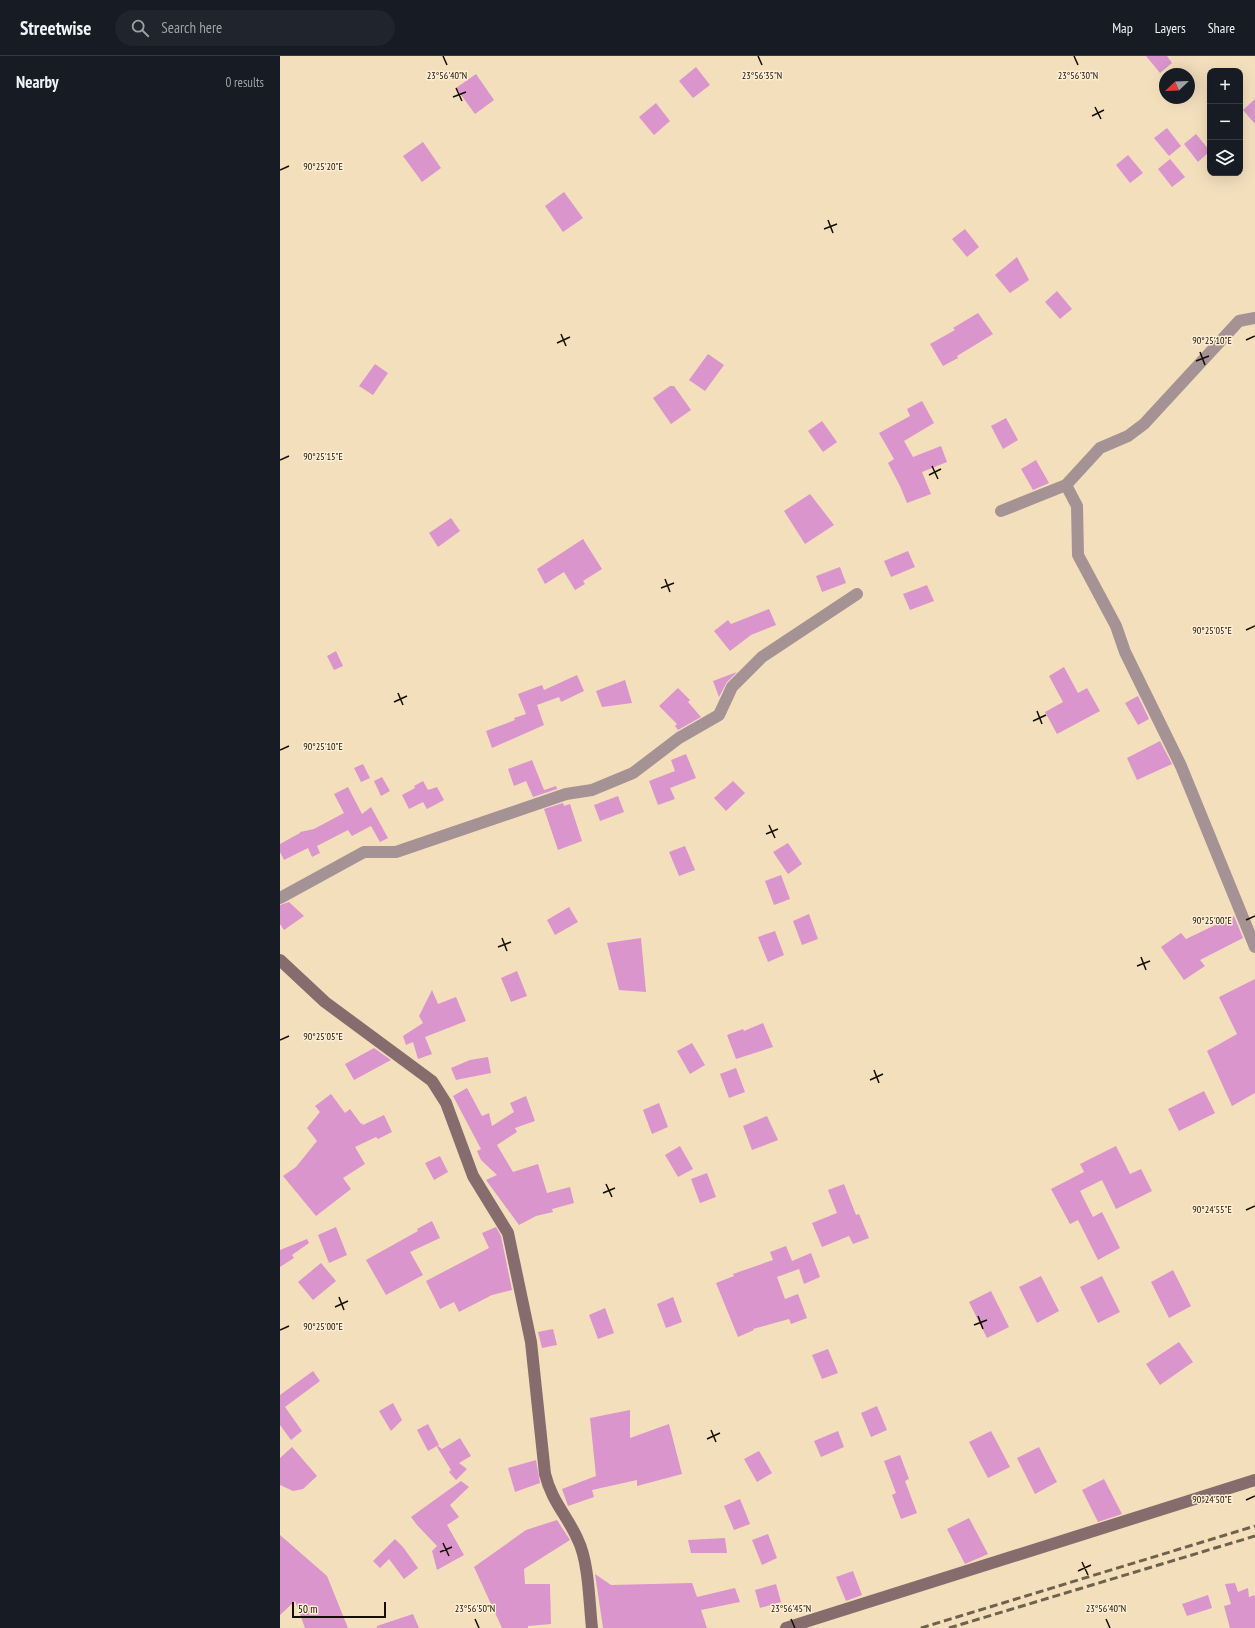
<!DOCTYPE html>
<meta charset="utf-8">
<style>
:root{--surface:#171b24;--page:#20242c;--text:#f1f3f6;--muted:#9ea1a6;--line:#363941}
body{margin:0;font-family:"PT Sans Narrow",sans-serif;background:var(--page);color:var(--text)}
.controls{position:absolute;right:12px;top:12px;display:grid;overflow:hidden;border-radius:8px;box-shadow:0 4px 16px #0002}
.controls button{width:36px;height:36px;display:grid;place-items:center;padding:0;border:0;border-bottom:1px solid var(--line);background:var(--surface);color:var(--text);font:20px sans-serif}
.compass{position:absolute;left:879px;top:12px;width:36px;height:36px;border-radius:50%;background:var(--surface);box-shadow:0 4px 16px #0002;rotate:247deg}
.scale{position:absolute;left:12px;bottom:10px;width:94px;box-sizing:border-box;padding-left:4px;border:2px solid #140e03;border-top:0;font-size:11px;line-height:14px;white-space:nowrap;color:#140e03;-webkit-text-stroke:3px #fdedd2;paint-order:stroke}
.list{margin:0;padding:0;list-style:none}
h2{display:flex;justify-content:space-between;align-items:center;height:52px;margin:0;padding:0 16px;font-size:17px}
h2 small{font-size:13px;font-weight:400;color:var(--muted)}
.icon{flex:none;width:22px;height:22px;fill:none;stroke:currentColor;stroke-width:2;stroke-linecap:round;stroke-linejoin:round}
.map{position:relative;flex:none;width:975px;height:1572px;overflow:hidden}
header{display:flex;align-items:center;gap:24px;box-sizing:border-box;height:56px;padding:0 20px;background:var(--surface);border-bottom:1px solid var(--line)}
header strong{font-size:19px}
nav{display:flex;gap:22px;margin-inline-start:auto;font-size:14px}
.search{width:280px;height:36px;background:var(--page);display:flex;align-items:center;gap:10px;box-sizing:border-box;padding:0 14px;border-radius:22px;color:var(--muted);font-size:15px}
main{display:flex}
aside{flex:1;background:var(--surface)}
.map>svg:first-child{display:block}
</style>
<header>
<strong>Streetwise</strong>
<div class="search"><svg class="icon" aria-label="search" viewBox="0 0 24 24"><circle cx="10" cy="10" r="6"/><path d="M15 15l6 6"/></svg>Search here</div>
<nav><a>Map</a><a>Layers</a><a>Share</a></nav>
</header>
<main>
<aside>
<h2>Nearby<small>0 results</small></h2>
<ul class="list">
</ul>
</aside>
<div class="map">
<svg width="975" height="1572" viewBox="0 0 975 1572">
<rect width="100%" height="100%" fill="#f4dfbd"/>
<g fill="#d995cc">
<path d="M866 0H887L892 7 880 17Z"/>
<path d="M416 11 430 29 413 42 399 25Z"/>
<path d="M196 18 214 44 195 58 176 32Z"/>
<path d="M975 43V68L963 54Z"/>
<path d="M376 47 390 65 374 79 359 61Z"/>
<path d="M887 72 901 90 889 100 874 82Z"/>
<path d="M916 78 930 95 918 106 904 88Z"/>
<path d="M143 86 161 112 142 126 123 100Z"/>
<path d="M848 99 863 117 850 127 836 109Z"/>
<path d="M890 103 905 121 892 131 878 113Z"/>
<path d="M284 136 303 162 283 176 265 150Z"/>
<path d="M685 173 699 191 687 201 672 183Z"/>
<path d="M737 201 749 224 730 237 715 219Z"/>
<path d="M777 235 792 253 780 263 765 246Z"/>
<path d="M698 257 713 278 677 300 678 302 663 310 650 288 675 274 673 272Z"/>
<path d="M428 298 444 309 425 335 409 324Z"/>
<path d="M95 308 108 317 93 339 79 330Z"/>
<path d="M390 330H394L411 354 391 368 373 342Z"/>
<path d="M642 345 654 367 624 385 633 401 661 390 667 406 642 416 651 438 627 447 620 430 608 407 614 403 599 377 630 360 627 353Z"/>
<path d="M726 362 738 384 723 393 711 370Z"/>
<path d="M542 365 557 386 543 396 528 375Z"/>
<path d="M756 404 769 427 753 434 741 413Z"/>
<path d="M530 438 554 469 525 488 504 455Z"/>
<path d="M171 462 180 475 158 491 149 477Z"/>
<path d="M303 483 322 513 303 525 305 528 295 534 284 516 265 528 257 513Z"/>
<path d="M628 495 635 511 611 521 604 505Z"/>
<path d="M560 511 566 527 542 536 536 520Z"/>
<path d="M647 529 654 545 630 554 623 538Z"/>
<path d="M489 553 496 569 471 579 450 595 434 575 448 564 451 568Z"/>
<path d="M56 595 63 610 54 614 47 600Z"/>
<path d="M784 611 798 637 807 632 820 655 777 678 765 656 783 646 769 620Z"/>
<path d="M457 616 447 626 439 641 433 625Z"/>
<path d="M297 619 304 635 281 646 279 641 257 649 264 669 212 692 206 675 235 664 234 662 246 658 238 638 262 629 264 634Z"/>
<path d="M345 624 352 647 322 651 316 635Z"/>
<path d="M398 632 410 644 408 646 421 661 398 674 395 670 397 668 379 650Z"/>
<path d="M858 640 869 663 858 669 845 647Z"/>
<path d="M880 685 892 708 857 724 847 702Z"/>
<path d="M406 698 416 722 390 732 395 743 378 749 369 725 395 715 391 704Z"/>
<path d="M252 704 264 734 276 730 277 733 253 741 246 725 234 730 228 713Z"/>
<path d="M83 708 90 722 81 726 74 712Z"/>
<path d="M102 721 110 735 101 740 94 725Z"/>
<path d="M143 725 148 734 157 731 164 744 147 753 143 746 129 753 122 739 135 732 134 730Z"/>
<path d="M453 725 465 737 446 755 434 742Z"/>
<path d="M68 731 82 758 91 751 108 782 100 786 91 770 72 780 68 774 37 790 40 797 32 801 28 792 4 804 0 796V788L20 777V776L34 773 64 757 54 738Z"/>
<path d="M338 740 344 756 320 765 314 749Z"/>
<path d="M283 747 284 750 290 748 302 785 278 794 264 753Z"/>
<path d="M508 787 522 808 508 818 493 796Z"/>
<path d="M405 790 415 814 399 820 389 796Z"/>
<path d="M501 819 510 843 494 849 485 825Z"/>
<path d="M9 846 24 860 4 874 0 868V849Z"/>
<path d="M289 851 298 866 275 879 267 864Z"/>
<path d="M529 858 538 883 522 889 513 865Z"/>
<path d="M954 860 963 882 920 904 925 910 904 924 881 891 901 877 906 883Z"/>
<path d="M495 875 504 899 488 906 478 881Z"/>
<path d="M361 882 366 936 339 934 327 887Z"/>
<path d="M237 915 247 940 231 946 221 922Z"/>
<path d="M975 923V1037L952 1050 927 995 957 978 939 941Z"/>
<path d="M152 934 158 948 176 941 186 965 145 981 152 998 138 1003 133 986 126 989 123 980 143 967 139 960Z"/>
<path d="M483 967 493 991 456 1003 447 979 463 973 464 975Z"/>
<path d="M412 987 425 1009 410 1018 397 995Z"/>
<path d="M94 992 111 1004 74 1024 65 1008Z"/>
<path d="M208 1001 211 1017 176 1024 171 1012 190 1004Z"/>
<path d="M456 1012 465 1036 449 1042 440 1018Z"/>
<path d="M187 1032 202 1060 209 1057 212 1070 234 1056 230 1047 246 1040 255 1065 235 1072 237 1076 217 1089 233 1116 258 1108 267 1137 290 1131 294 1147 272 1153 273 1156 256 1160 239 1169 206 1124 217 1119 201 1104 197 1095 201 1093 173 1040Z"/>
<path d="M924 1035 935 1057 899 1075 888 1053Z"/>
<path d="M51 1038 65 1057 70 1053 81 1068 82 1067 83 1069 104 1059 112 1076 98 1083 96 1081 75 1091 85 1108 63 1122 71 1133 36 1160 3 1120 16 1111 37 1085 27 1072 40 1056 35 1050Z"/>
<path d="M379 1047 388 1071 372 1078 363 1054Z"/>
<path d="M487 1060 498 1084 472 1094 463 1070Z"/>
<path d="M400 1090 413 1113 398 1121 385 1099Z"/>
<path d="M836 1090 850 1118 861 1113 872 1135 836 1153 822 1124 800 1135 813 1161 822 1156 840 1192 818 1204 798 1164 790 1168 771 1133 804 1116 800 1108Z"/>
<path d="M160 1100 168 1116 154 1124 145 1107Z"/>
<path d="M427 1117 436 1141 420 1147 411 1123Z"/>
<path d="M564 1128 576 1159 579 1158 589 1182 573 1188 569 1180 542 1191 532 1167 557 1157 548 1134Z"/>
<path d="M152 1165 160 1182 130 1196 143 1219 106 1239 86 1204 138 1175 137 1173Z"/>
<path d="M56 1171 67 1199 49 1207 38 1179Z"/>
<path d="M216 1171 221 1180 232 1234 212 1239 179 1256 174 1246 160 1253 146 1225 209 1192 202 1177Z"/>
<path d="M27 1183 29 1187 12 1199 14 1202 0 1211V1194Z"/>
<path d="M506 1190 512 1205 531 1197 540 1221 524 1228 519 1213 497 1221 505 1243 518 1238 527 1262 511 1268 509 1263 473 1273 474 1274 458 1281 436 1227 454 1220 453 1218 493 1204 490 1196Z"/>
<path d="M41 1207 56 1225 33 1244 18 1226Z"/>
<path d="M893 1214 911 1250 889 1262 871 1226Z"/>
<path d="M761 1220 779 1255 757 1267 739 1231Z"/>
<path d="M822 1220 840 1256 818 1267 800 1231Z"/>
<path d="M711 1235 729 1271 707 1282 689 1246Z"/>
<path d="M393 1241 402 1266 386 1272 377 1248Z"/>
<path d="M325 1252 334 1277 318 1283 309 1259Z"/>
<path d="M273 1273 277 1289 262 1292 258 1276Z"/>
<path d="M899 1286 913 1306 880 1329 866 1308Z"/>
<path d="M548 1293 558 1317 542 1323 532 1299Z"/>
<path d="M33 1315 40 1325 5 1351 22 1375 11 1384 0 1369V1339Z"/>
<path d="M113 1347 122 1364 111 1375 99 1355Z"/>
<path d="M597 1350 607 1374 591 1381 581 1357Z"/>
<path d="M350 1354V1382L389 1368 402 1418 357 1430V1424L312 1434 314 1441 288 1450 282 1433 316 1420 310 1362Z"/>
<path d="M148 1368 159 1389 148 1395 137 1374Z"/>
<path d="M558 1375 564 1391 541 1401 534 1385Z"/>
<path d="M711 1375 730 1411 708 1422 689 1386Z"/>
<path d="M180 1382 191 1400 179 1407 187 1413 176 1424 169 1416 171 1414 157 1391 158 1390 162 1393Z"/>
<path d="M12 1391 37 1420 23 1433 13 1435 0 1429V1402Z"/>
<path d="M759 1391 777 1426 755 1438 737 1402Z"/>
<path d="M479 1395 492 1417 477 1426 464 1403Z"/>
<path d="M620 1399 629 1423 625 1425 637 1457 621 1463 612 1439 616 1437 604 1405Z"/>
<path d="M256 1404 260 1427 235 1436 228 1412Z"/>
<path d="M824 1423 842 1458 818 1466 802 1434Z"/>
<path d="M181 1425 189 1431 170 1449 179 1461 167 1469 184 1499 157 1514 152 1495 157 1490 137 1469 131 1461Z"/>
<path d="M460 1443 470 1468 454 1474 444 1450Z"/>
<path d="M689 1462 708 1498 685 1508 667 1473Z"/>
<path d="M277 1464 290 1484 244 1513 245 1528H270L271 1568 248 1570V1572H222L194 1511 246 1474Z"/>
<path d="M488 1478 497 1502 482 1509 472 1484Z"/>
<path d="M0 1479 47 1520 68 1572H25L15 1545 0 1559Z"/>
<path d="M445 1482 447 1497H411L408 1484Z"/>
<path d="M115 1483 123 1491 138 1512 124 1523 109 1503 100 1512 93 1505Z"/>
<path d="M573 1515 582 1539 566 1545 556 1521Z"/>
<path d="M315 1518 331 1529 412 1527 417 1541 455 1532 460 1546 421 1554 427 1572H323Z"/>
<path d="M955 1527 958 1536 968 1532 969 1541 975 1539V1572H950L944 1550 951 1548 945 1528Z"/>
<path d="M496 1528 501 1546 480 1552 475 1534Z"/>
<path d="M928 1539 932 1552 907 1560 902 1548Z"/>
<path d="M133 1558 139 1572H97V1570Z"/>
</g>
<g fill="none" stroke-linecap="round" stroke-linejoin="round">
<g stroke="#a59294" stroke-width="12">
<path d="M786 429 797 450 798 499 836 570 845 596 901 710 975 891"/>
<path d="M721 455 786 429 820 392 848 380 864 368 959 265 975 262"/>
<path d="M0 842 84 796H116L286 738 312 734 353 717 399 682 439 659 452 631 482 601 577 538"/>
</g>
<g stroke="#876c6e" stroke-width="12">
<path d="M0 904 45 946 152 1025 166 1047 193 1120 228 1177 251 1286 265 1418C272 1446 287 1459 298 1484 309 1507 309 1546 312 1572"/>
<path d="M506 1572 975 1424"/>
</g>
<g stroke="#6e624d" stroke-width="3" stroke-dasharray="8 4" stroke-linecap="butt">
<path d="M641 1572 975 1470"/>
<path d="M669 1572 975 1480"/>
</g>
</g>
<path fill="none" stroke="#140e03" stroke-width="1.5" d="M163 0 167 9M478 0 482 9M794 0 798 9M176 32 182 45M173 41 186 36M815 51 821 63M812 60 824 54M0 114 9 110M548 164 553 177M544 173 557 168M281 278 286 290M966 284 975 280M277 287 290 281M920 296 925 309M916 305 929 300M0 404 9 400M652 410 658 423M649 419 661 413M385 523 390 536M381 532 394 527M966 574 975 570M118 637 123 649M114 646 127 640M757 655 762 668M753 665 766 659M0 694 9 690M489 769 495 782M486 778 498 773M966 864 975 860M222 882 227 895M218 891 231 886M861 901 866 914M857 910 870 905M0 984 9 980M594 1014 599 1027M590 1024 603 1018M326 1128 332 1141M323 1137 335 1132M966 1154 975 1150M59 1241 64 1254M55 1251 68 1245M698 1260 703 1273M694 1269 707 1264M0 1274 9 1270M431 1374 436 1386M427 1383 440 1377M966 1444 975 1440M163 1487 169 1500M160 1496 172 1491M802 1506 808 1519M798 1515 811 1509M195 1563 199 1572M511 1563 515 1572M826 1563 830 1572"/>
<g font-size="10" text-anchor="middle" fill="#140e03" stroke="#fdedd2" stroke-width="3" stroke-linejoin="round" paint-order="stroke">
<text x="167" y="23">23°56'40"N</text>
<text x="482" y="23">23°56'35"N</text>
<text x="798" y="23">23°56'30"N</text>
<text x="43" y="114">90°25'20"E</text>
<text x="932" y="288">90°25'10"E</text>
<text x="43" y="404">90°25'15"E</text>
<text x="932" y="578">90°25'05"E</text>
<text x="43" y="694">90°25'10"E</text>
<text x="932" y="868">90°25'00"E</text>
<text x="43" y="984">90°25'05"E</text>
<text x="932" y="1157">90°24'55"E</text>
<text x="43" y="1274">90°25'00"E</text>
<text x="932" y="1447">90°24'50"E</text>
<text x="195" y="1556">23°56'50"N</text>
<text x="511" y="1556">23°56'45"N</text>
<text x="826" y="1556">23°56'40"N</text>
</g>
</svg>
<div class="controls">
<button>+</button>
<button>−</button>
<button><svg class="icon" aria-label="layers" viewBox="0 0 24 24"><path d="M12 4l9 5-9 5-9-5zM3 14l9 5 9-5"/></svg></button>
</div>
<svg class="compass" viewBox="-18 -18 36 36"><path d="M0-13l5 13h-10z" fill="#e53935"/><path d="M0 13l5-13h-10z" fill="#9ea1a6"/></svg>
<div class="scale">50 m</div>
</div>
</main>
